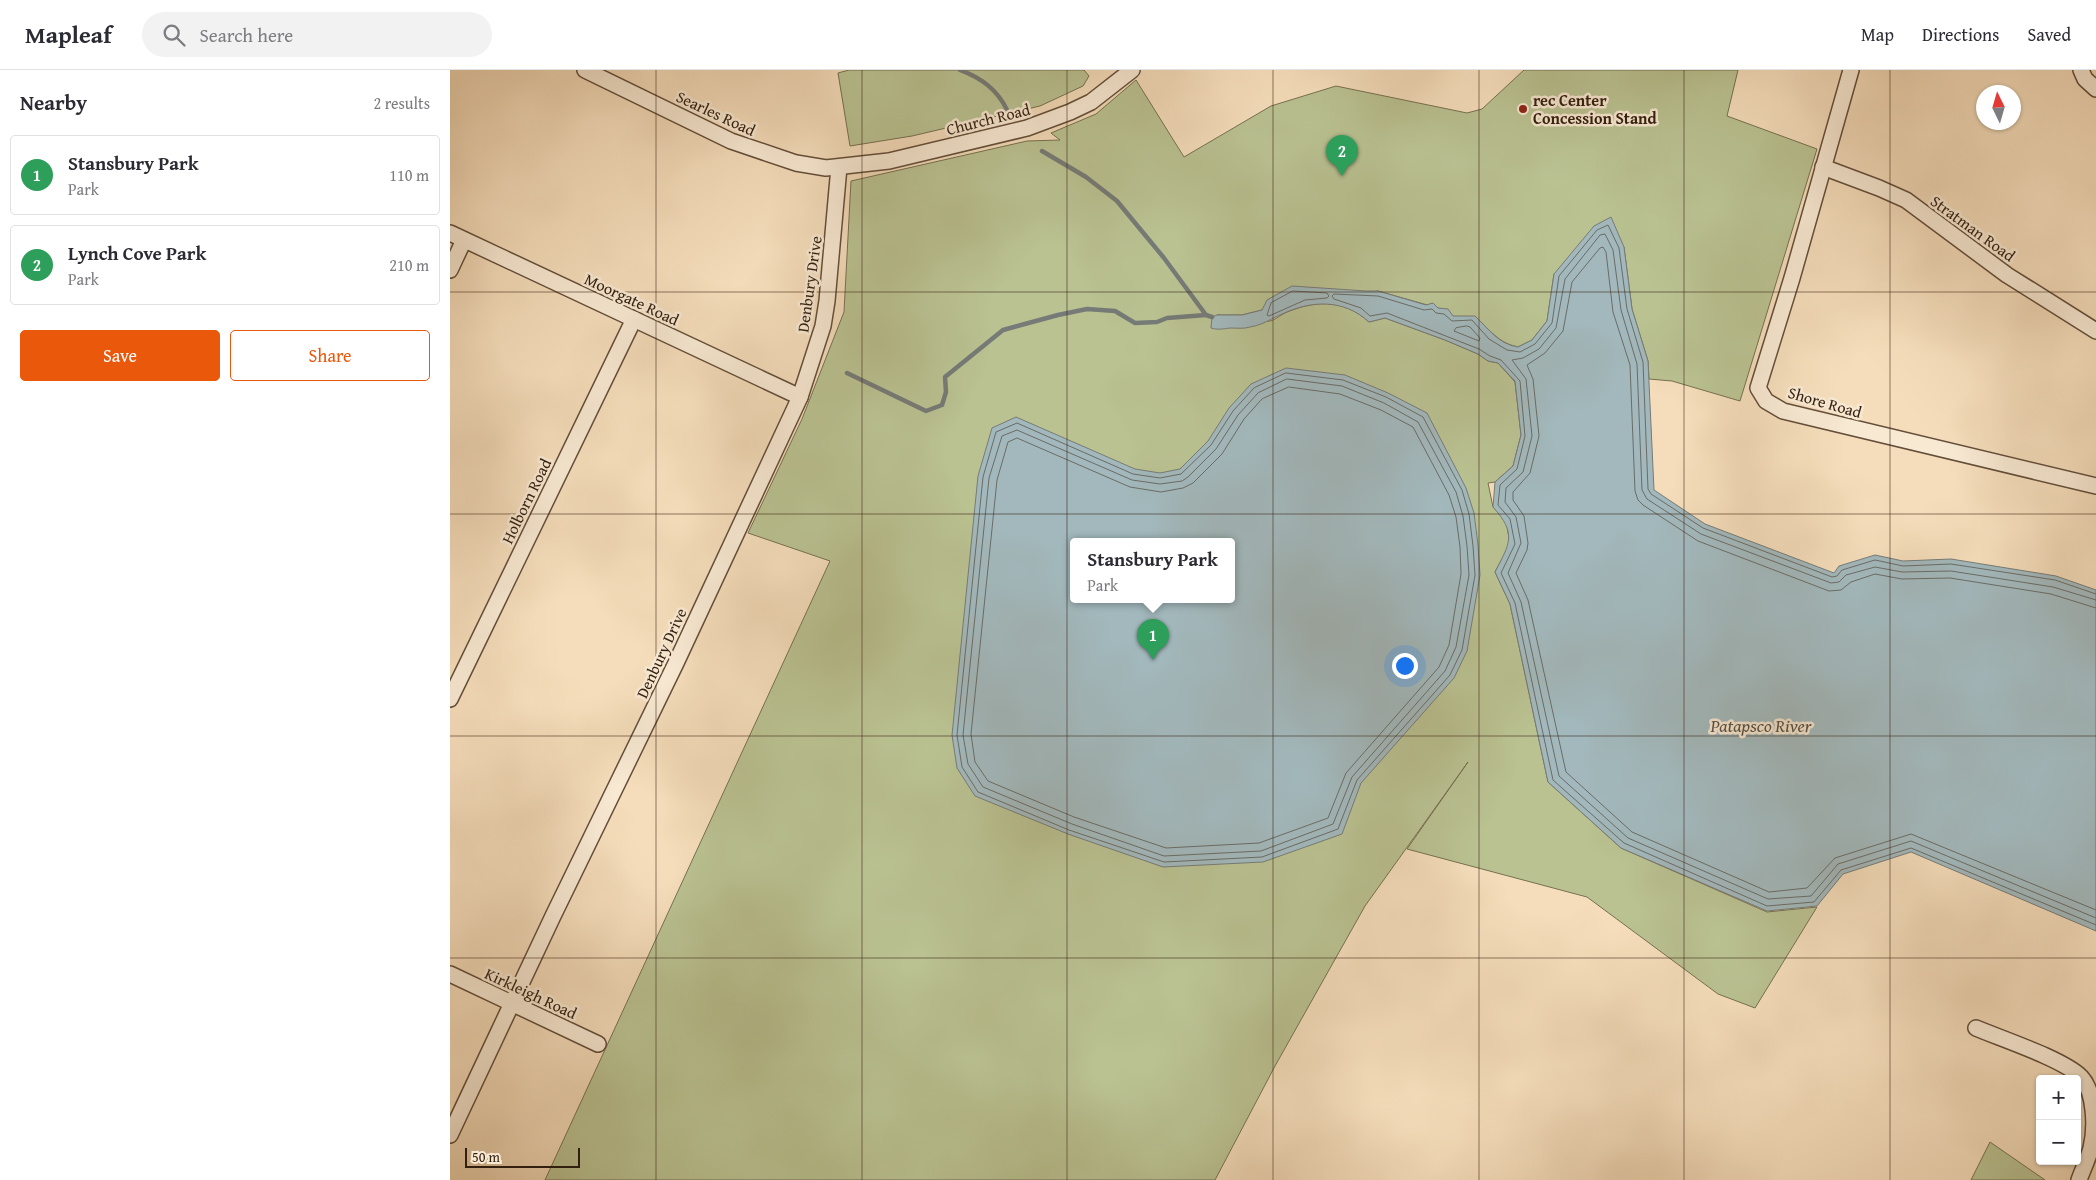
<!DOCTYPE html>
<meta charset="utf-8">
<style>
:root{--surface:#fff;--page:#f2f2f3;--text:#2b2b33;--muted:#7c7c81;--line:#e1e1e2;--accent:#ea580c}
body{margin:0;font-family:"Gentium Book Plus",serif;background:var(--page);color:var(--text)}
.controls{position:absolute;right:15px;bottom:15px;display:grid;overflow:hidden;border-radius:5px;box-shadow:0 1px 4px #0004}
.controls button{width:45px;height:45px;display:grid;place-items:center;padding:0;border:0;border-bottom:1px solid var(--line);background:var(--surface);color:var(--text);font:25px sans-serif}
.compass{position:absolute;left:1526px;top:15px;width:45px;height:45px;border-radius:50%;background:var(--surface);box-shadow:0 1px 4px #0004;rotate:355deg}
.scale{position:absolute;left:15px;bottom:12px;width:115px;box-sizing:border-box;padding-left:5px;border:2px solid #331f0f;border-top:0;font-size:14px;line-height:18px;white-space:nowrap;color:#331f0f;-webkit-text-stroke:4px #f8e9d3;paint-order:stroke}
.you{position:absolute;left:954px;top:595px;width:18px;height:18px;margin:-12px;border:4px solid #fff;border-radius:50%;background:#1a73e8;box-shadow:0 0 0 8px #1a73e833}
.badge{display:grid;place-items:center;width:32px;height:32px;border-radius:50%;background:var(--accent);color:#fff;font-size:16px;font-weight:700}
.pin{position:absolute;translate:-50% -41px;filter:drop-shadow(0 1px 2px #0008)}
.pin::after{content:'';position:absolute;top:26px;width:18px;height:15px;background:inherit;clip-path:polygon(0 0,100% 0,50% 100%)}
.popup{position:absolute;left:620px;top:468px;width:165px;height:65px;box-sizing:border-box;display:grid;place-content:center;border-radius:5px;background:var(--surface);filter:drop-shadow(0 1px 4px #0005);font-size:16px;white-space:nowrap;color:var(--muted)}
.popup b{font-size:19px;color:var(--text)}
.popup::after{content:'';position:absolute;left:50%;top:100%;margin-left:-10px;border:10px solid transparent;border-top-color:var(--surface)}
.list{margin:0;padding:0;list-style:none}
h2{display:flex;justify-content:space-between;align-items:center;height:65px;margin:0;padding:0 20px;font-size:21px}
h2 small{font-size:16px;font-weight:400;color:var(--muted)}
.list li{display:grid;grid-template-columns:32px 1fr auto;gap:15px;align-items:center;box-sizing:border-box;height:80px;margin:0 10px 10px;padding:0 10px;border:1px solid var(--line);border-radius:5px}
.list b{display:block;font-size:19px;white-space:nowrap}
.list p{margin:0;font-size:16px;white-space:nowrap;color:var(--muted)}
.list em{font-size:16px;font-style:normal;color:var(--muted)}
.actions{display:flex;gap:10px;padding:15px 20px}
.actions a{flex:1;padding:11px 0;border:1px solid var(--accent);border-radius:5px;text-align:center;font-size:18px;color:var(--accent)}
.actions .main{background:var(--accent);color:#fff}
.icon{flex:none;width:28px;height:28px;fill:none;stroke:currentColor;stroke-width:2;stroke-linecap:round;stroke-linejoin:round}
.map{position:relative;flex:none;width:1646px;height:1110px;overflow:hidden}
header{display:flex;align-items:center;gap:30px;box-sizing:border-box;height:70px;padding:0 25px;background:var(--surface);border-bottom:1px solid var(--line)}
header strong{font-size:24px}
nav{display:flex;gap:28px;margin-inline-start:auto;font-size:18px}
.search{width:350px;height:45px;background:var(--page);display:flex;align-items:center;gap:12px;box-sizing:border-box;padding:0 18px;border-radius:28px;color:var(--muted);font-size:19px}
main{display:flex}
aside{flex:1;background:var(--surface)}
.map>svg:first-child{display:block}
</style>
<header>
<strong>Mapleaf</strong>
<div class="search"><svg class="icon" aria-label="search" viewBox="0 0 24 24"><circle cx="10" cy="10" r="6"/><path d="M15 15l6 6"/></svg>Search here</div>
<nav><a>Map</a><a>Directions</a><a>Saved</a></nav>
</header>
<main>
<aside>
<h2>Nearby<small>2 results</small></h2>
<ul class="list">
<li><span class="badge" style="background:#2e9e5b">1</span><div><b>Stansbury Park</b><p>Park</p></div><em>110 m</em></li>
<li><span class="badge" style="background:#2e9e5b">2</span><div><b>Lynch Cove Park</b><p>Park</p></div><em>210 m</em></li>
</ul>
<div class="actions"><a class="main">Save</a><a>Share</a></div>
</aside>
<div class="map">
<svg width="1646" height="1110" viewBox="0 0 1646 1110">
<rect width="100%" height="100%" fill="#f5ddbb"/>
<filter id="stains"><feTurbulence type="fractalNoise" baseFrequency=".004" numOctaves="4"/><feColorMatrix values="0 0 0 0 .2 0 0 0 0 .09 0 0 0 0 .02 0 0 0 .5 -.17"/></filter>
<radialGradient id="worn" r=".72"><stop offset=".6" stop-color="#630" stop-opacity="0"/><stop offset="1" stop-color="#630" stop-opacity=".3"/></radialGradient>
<g fill="#bac292" stroke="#767050" fill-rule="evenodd">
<path d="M399 0H634L639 6 633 16 590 36 462 66 400 76 388 3Z"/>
<path d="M1074 0H1288L1277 46 1367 79 1290 331 1222 311 1199 309 1198 291 1182 239 1174 177 1104 204 1097 251 1082 270 1068 277C1037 271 1037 242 1003 247L999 242 988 238 928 221 812 240 792 245H767C778 246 811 252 820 251 825 250 832 244 837 242 867 230 894 229 919 252L935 248 995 270 1028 284 1038 291 1048 293 1065 312 1071 365 1063 396 1045 412 1038 413 1043 437 1056 451 1060 474 1045 502 1060 534 1098 712 1171 778 1317 842 1367 837 1305 938 1268 924 1137 827 957 779 1018 692 915 836 825 996 765 1110H95L380 491 298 463 352 349 394 242 401 111 577 71 610 70 601 63 646 44 686 10 734 87 821 36 886 16 1017 43 1032 39ZM624 471H782V529H624Z"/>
<path d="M1540 1072 1595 1110H1521Z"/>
</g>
<g fill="#a2b8bc" stroke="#767b77" fill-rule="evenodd">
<path d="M1161 147 1174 177 1182 239 1198 291 1204 420 1255 454 1384 503 1389 496 1425 485 1453 491 1501 489 1606 506 1646 520V861L1461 782 1393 804 1367 836 1317 841 1171 778 1098 712 1060 534 1045 502C1060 473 1067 464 1043 437L1045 412 1063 396 1071 365 1065 311 1048 293 1038 291 1028 284 995 270 935 248 919 252C894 229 862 230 832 244 821 249 812 255 800 257 794 259 787 258 780 258 774 259 767 260 761 258L762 247 767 245H792L812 240 817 230 842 216 916 221H928L976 235 983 233 988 238 998 239 1003 246H1025C1039 259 1048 274 1068 277L1082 270 1097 251 1104 204 1144 156Z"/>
<path d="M836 298 895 305 938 323 977 343 1016 418 1024 443 1028 475 1030 505 1017 581 1004 608 911 713 892 764 813 792 713 797 618 764 525 726 507 698 502 665 528 406 542 358 566 347 685 399 710 403 730 399 758 371 779 338 801 314ZM782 471V529H624V471Z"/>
</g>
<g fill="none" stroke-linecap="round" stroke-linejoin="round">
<g stroke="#6a6c66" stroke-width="1">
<path d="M843 221 877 223 879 226 877 228 855 230 819 246 817 245 821 233Z"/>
<path d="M1017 256 1020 257 1030 268 1029 271 1004 261 1006 258Z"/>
<path d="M836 303 893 310 936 327 973 347 1012 420 1019 444 1023 476 1025 505 1012 580 1000 605 907 710 888 759 812 787 714 792 619 760 528 722 512 697 507 665 533 407 546 362 567 353 683 404 710 408 731 404 761 375 783 341 804 318Z"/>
<path d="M837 309 892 316 934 333 968 352 1006 422 1013 446 1017 476 1019 505 1006 577 995 601 902 707 883 754 811 781 714 786 622 754 533 717 518 694 513 665 539 408 552 366 567 360 682 410 710 414 732 411 738 407 766 379 788 345 808 323Z"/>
<path d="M839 317 890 324 931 340 963 357 999 425 1006 447 1010 477 1011 504 999 575 989 597 896 703 878 748 809 773 716 778 624 747 538 711 525 692 521 664 547 410 558 372 567 368 680 417 711 422 733 418 743 413 772 384 794 349 812 329Z"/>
<path d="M1646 524 1605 510 1501 494 1453 496 1425 490 1392 500 1387 506 1382 507 1253 458 1201 424 1198 419 1193 292 1177 239 1169 178 1158 155 1147 160 1109 206 1102 253 1085 274 1070 282 1057 280 1039 269 1022 250 1002 251 994 244 986 243 982 239 974 240 928 226 884 224 882 226 884 229 911 238 920 246 937 243 1029 279 1040 286 1051 290 1070 311 1075 366 1067 399 1050 415 1048 435 1060 449 1065 474 1051 503 1065 533 1103 710 1174 773 1317 836 1364 832 1391 800 1461 778 1646 855"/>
<path d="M1646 530 1603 517 1501 501 1452 502 1425 497 1396 505 1389 512 1381 513 1251 464 1197 429 1192 420 1187 294 1171 240 1163 180 1155 164 1150 165 1115 209 1106 258 1089 279 1073 288 1062 290 1076 309 1082 366 1073 402 1056 418 1055 432 1066 447 1071 473 1058 503 1071 532 1109 706 1178 768 1318 829 1361 826 1388 794 1461 771 1646 848"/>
<path d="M1646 538 1601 524 1500 508 1452 509 1425 504 1401 512 1391 520 1379 521 1248 471 1193 435 1188 430 1185 421 1180 295 1163 242 1156 182 1153 177 1150 178 1122 212 1113 261 1095 283 1077 295 1083 309 1089 366 1080 403 1063 422V430L1074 446 1078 473 1077 480 1066 503 1078 530 1116 702 1182 762 1319 822 1357 818 1385 788 1461 764 1646 840"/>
</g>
<g stroke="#767b77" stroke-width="4.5">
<path d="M510 0C531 8 547 19 557 40"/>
<path d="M592 81 636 107 667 131 714 188 756 245 762 247"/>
<path d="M397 303 476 341 492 335 496 322 495 307 553 260 608 245 637 239 665 241 685 253 707 252 717 248 756 245"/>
</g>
<g stroke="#644e3a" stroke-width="18">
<g id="minor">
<path d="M135 0 281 71 346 93 376 98 439 91 577 58 620 42 641 32 682 0"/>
<path d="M1401 0 1342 208 1308 318 1316 331 1333 341 1646 416"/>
<path d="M1631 0 1635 9 1646 19"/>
<path d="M1373 97 1429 118 1456 130 1557 205 1646 261"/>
<path d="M0 163 350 327"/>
<path d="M0 200 14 170"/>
<path d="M0 629 184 249"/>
<path d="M0 904 148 974"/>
<path d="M1526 958C1552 969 1613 989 1631 1007 1645 1022 1646 1058 1641 1078 1638 1089 1633 1099 1629 1110"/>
<path d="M0 1065 103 846 226 593 350 327 373 256 377 231 389 97"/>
</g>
</g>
<use href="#minor" stroke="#f8e9d3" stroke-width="15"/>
</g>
<path fill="none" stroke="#331f0f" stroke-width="1" stroke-opacity="0.55" d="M206 0V1110M412 0V1110M617 0V1110M823 0V1110M1029 0V1110M1234 0V1110M1440 0V1110M0 222H1646M0 444H1646M0 666H1646M0 888H1646"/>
<circle fill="#8f2418" stroke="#f8e9d3" stroke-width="2" cx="1073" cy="39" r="5"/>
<g text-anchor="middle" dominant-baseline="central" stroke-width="5" stroke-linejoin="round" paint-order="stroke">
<g font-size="16" font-weight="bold" fill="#331f0f" stroke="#f8e9d3" text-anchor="start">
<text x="1083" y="30">rec Center<tspan x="1083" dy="18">Concession Stand</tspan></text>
</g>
<g font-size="16" fill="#331f0f" stroke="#f8e9d3">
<text transform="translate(266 43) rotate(25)">Searles Road</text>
<text transform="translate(538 49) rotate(-14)">Church Road</text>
<text transform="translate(1523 158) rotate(36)">Stratman Road</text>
<text transform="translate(359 214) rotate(-82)">Denbury Drive</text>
<text transform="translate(182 229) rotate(25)">Moorgate Road</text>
<text transform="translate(1375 332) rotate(16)">Shore Road</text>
<text transform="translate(76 431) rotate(-64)">Holborn Road</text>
<text transform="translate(211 583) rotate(-65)">Denbury Drive</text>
<text transform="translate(81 923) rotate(25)">Kirkleigh Road</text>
</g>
<g font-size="18" font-style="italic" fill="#544d43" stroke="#f8e9d3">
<text x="1311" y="655">Patapsco River</text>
</g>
</g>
<rect width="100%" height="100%" filter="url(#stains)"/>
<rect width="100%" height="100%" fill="url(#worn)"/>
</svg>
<div class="controls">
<button>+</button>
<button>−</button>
</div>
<svg class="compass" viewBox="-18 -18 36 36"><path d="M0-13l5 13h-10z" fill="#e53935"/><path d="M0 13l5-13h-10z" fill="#7c7c81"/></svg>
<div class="scale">50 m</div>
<div class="you"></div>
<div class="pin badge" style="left:703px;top:590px;background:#2e9e5b">1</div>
<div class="popup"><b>Stansbury Park</b>Park</div>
<div class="pin badge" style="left:892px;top:106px;background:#2e9e5b">2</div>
</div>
</main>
